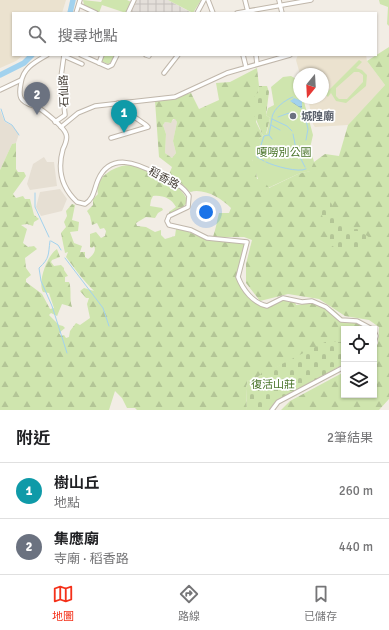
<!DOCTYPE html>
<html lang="zh-TW">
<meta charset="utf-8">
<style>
:root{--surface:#fff;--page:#f6f6f6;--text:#202124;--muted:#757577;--line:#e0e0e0;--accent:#f4311a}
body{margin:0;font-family:Signika,"Noto Sans TC",sans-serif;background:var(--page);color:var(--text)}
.controls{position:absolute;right:12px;bottom:12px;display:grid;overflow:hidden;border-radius:0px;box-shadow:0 1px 3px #0004}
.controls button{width:36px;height:36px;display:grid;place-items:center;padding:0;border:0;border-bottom:1px solid var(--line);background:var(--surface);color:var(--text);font:20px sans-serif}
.compass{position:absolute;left:293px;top:68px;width:36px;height:36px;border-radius:50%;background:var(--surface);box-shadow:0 1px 3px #0004;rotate:198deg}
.you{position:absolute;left:206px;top:212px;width:14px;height:14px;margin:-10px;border:3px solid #fff;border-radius:50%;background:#1a73e8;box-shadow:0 0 0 6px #1a73e833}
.badge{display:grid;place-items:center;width:26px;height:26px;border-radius:50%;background:var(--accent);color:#fff;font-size:13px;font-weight:700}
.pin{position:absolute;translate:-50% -33px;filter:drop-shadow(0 1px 2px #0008)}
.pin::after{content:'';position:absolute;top:21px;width:14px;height:12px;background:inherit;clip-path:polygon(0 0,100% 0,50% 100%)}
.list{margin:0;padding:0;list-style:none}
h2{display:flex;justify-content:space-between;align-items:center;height:52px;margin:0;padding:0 16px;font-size:17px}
h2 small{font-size:13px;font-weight:400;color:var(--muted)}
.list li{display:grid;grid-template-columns:26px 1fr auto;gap:12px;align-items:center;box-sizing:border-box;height:56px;padding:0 16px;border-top:1px solid var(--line)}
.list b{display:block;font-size:15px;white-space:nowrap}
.list p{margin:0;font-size:13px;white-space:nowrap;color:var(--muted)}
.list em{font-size:13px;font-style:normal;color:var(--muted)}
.icon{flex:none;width:22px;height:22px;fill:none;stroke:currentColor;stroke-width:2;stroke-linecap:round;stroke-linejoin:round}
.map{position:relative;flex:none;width:389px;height:410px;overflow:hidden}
.search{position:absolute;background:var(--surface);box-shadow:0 1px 3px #0004;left:12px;right:12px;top:12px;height:44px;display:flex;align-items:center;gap:10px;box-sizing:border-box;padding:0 14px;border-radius:0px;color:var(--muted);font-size:15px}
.sheet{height:164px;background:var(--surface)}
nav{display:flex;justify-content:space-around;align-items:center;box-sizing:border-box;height:56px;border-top:1px solid var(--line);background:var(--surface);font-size:11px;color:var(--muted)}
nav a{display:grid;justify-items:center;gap:2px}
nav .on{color:var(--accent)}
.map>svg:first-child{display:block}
</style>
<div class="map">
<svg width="389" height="410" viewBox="0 0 389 410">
<defs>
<pattern id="industrial-grid" width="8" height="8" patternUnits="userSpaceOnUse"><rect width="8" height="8" fill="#e4dfda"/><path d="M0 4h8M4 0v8" fill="none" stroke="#c5c0bc"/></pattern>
<pattern id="forest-firs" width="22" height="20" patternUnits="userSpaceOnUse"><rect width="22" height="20" fill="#cfe5ae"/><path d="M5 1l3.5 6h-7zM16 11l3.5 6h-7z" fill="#b3c596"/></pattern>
<pattern id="cemetery-stones" width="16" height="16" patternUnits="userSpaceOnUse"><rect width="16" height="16" fill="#cfe5ae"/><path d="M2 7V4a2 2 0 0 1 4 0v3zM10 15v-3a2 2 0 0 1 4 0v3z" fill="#b3c596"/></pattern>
<pattern id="water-waves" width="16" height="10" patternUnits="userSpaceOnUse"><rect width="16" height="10" fill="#a2d2ee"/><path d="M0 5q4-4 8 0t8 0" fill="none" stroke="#86acc2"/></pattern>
</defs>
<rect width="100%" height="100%" fill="#f2ede5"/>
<g fill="#e6dfd3">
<path d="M0 110 5 122 13 126 19 134 16 143 12 144 0 170Z"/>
<path d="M175 118 177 122 173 141 176 153 172 158 165 153 166 134 163 125 165 122 170 123Z"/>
<path d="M44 157 47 162H54L57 186 30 190 27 184 33 164Z"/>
<path d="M60 189 67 199 62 211 41 216 36 207 40 192Z"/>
</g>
<path fill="url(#industrial-grid)" d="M137 0H168L192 13H131Z"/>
<g fill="#ebe2cf">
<path d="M0 0H66L62 13H13V55H23L16 61 0 68Z"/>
<path d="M298 55H366L367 61 385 85 348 125 315 127 313 124 308 98H323V74H300L296 60Z"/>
</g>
<g fill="#cfe5ae" fill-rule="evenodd">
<path d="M83 0 101 2 102 0H127L131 2 126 13 102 5 99 13 84 5Z"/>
<path d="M168 0H201L193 13Z"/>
<path d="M379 0H389V26L387 24 388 7 380 4Z"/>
<path d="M103 55H115L111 62 108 64 101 61Z"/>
<path d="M359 60 362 62 356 68 362 70 367 75 366 86 346 103 336 101 331 93 328 97 325 94ZM354 72H359L363 75V82L347 99H339L336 96V88Z"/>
<path d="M291 76 298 80 299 98H303L313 135 310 148 314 162 311 171 298 174 268 188 263 180 258 179 252 161 259 143V139L267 133 270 118 266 115 268 108 274 105 271 87 283 77Z"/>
</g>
<g fill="url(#forest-firs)" fill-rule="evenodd">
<path d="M389 47V399L379 410H281L290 401 344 372V395H374V352L378 343 379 327 369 320 345 316 319 299 288 294 260 301 246 283V264L252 240 244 237H213C216 228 217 221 219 213H229L231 208C221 198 204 188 190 192L180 182 168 177 172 167 159 157 155 101 191 93 199 109 219 100 216 83 230 82 257 68 259 86 256 122 263 136 259 139V149L252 161 255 162 257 179H263L269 188 298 174 310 171 314 162 325 154 339 156 348 125 385 85 367 61ZM173 119H175L177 122 173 141 176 153 172 158 165 153 166 134 163 125 165 122 171 123Z"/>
<path d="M16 143V169L18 172H24L26 176 13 194 16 198 23 196 25 199H30L34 215 39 219 34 222 33 226 27 224 21 225 27 229 23 243 28 247 34 246 37 249 25 258 26 268 31 275 26 279V282L42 294 50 309 54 308 49 293 43 292C37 282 48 254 57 249L60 257 52 260 51 262 54 266 61 265 64 268V270L68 276 65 277V282H69C72 289 69 299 72 307L62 304 57 316 51 313 49 315 59 325 63 326 65 328 59 333 61 336 64 335 66 338 69 337 70 331 76 323 80 325 90 318 87 304 89 298H86L80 291 84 288 94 291C83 280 75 269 66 257L68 252 65 253 61 233 66 227 64 222 67 216 66 211 72 204 75 205 72 220 79 222 78 231 70 232 74 243 82 246 80 252H85V257L88 259C92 256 97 251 94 246L92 248 90 247V234L96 232 101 238 105 236 106 231 104 228 100 229 97 223 92 225 90 216 87 211 93 205V199L98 194C93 176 121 161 137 166 145 168 151 175 157 179 160 180 164 179 167 180 176 183 184 193 188 201L183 207 169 214V212L176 207C171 198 163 195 153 196L151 200 150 206 162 208 163 210 158 213 155 218 146 217 136 223 137 226 146 227 155 232 161 230V235L165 239 175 236 176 229C186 229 192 234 200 237 209 240 231 241 242 242L246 245 239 283 247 296 261 306 287 296 294 299 296 305 311 303 329 308 333 309 346 321 357 323 372 329H344V342L325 343 259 376 255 382 248 380 246 388 247 410H137L135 408H127L122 398 115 391 109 410H0V170L12 144Z"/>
</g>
<g fill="url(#cemetery-stones)">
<path d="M259 86H267L269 92 266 115 270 118 266 134 263 136 255 117V94L258 93Z"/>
<path d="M330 201 344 227 348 230 357 229 370 238 367 247H334L328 243 331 230C326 222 318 213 320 203Z"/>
<path d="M325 342H344V364L275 402 269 410H247L246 388 248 380 255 382 266 367 274 368Z"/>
</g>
<path fill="url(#water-waves)" d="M294 98 302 101V109L290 101Z"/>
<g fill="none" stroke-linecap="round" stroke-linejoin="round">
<g stroke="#a2d2ee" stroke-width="1">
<path d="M72 7H73"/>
<path d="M1 109 5 121 12 125 19 135"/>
<path d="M272 117C274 108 285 100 293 97"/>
<path d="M278 117 289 113"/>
<path d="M272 119 287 126 292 131"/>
<path d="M306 120 308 129 306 140"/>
<path d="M271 125 280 130"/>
<path d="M293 134 296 149 305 167"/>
<path d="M269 135 272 139"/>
<path d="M264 161 257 157 264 136 269 135 272 118"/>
<path d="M266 162C274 166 299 173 306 169"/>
<path d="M35 193V207L49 237"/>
<path d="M50 241C48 255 50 258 39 268L41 281 52 306 67 353"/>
<path d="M51 241 58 245 61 250"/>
<path d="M65 258 103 308 109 326"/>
</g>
<g stroke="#a2d2ee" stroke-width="5.5">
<path d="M70 13 73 0"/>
<path d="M0 75 24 63 32 55"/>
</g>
<g stroke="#c0b7ab" stroke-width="5.5">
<g id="minor">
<path d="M208 0 213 13"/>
<path d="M245 0 248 12"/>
<path d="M279 0 282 13"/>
<path d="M79 5 96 13"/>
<path d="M76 13 80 0"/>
<path d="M128 13 134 0"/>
<path d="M197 13 204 0"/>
<path d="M237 13 311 0"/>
<path d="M47 55C35 62 23 68 21 83 20 88 19 94 21 98 24 104 32 105 37 107 44 111 64 127 66 134 68 139 65 145 63 149 57 170 61 187 77 202L85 204C94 199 94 189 98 180 110 152 137 163 157 174 169 180 182 184 189 196L188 207 169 216 167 221 169 225 191 230 207 238 247 242 238 277C243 290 253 303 267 306L283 298 302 302 312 301 326 307 341 320 357 321 372 329"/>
<path d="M81 55 108 67 112 65 117 55"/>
<path d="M146 55 149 56"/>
<path d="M243 55 246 67"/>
<path d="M256 55 257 64"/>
<path d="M64 56 82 64"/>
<path d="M99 63 102 55"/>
<path d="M164 73 178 55"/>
<path d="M0 90 21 80"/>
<path d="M55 122 65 115 61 77 64 55"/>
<path d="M61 127 78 113 95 106 175 97 227 73 290 55"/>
<path d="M111 138 148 127 146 125 120 107 118 103"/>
<path d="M374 331 376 336 374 343"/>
<path d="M272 410 278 402 344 367"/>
</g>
</g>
<use href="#minor" stroke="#fff" stroke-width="3.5"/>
</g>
<circle fill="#6b7280" stroke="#fff" stroke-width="1.5" cx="293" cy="116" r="4"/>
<g text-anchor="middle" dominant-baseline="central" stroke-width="3.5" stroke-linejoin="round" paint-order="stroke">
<g font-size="11" fill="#443d35" stroke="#fff">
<text transform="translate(64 91) rotate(-92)">石仙路</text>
<text transform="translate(164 178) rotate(29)">稻香路</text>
</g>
<g font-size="11" font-weight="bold" fill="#5b616d" stroke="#fff" text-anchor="start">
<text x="301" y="116">城隍廟</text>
</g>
<g font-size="11" fill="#49742a" stroke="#fff">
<text x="284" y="152">嗄嘮別公園</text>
<text x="273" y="384">復活山莊</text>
</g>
</g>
</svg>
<div class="controls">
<button><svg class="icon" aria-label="locate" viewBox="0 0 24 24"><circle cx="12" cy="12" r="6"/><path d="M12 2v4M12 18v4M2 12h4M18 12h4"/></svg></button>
<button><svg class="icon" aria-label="layers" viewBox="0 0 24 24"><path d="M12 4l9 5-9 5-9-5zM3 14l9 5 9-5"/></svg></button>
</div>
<svg class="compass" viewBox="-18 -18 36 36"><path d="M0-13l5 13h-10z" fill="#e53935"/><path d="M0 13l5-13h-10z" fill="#757577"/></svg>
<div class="you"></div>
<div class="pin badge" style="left:124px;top:133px;background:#0f9aa8">1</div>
<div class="pin badge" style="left:37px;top:115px;background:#6b7280">2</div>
<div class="search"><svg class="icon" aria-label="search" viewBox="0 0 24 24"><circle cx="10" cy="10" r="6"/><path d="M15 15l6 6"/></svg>搜尋地點</div>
</div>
<section class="sheet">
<h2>附近<small>2筆結果</small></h2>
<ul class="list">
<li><span class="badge" style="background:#0f9aa8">1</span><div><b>樹山丘</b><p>地點</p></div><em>260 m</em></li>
<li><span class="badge" style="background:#6b7280">2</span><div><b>集應廟</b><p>寺廟 · 稻香路</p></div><em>440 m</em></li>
</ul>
</section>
<nav>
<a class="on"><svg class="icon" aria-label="map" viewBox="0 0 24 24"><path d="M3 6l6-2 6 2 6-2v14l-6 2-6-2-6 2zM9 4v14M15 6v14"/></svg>地圖</a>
<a><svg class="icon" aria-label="directions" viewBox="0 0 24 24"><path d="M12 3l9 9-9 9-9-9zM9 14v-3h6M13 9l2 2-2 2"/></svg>路線</a>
<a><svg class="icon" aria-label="saved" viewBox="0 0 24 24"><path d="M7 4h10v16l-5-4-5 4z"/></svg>已儲存</a>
</nav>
